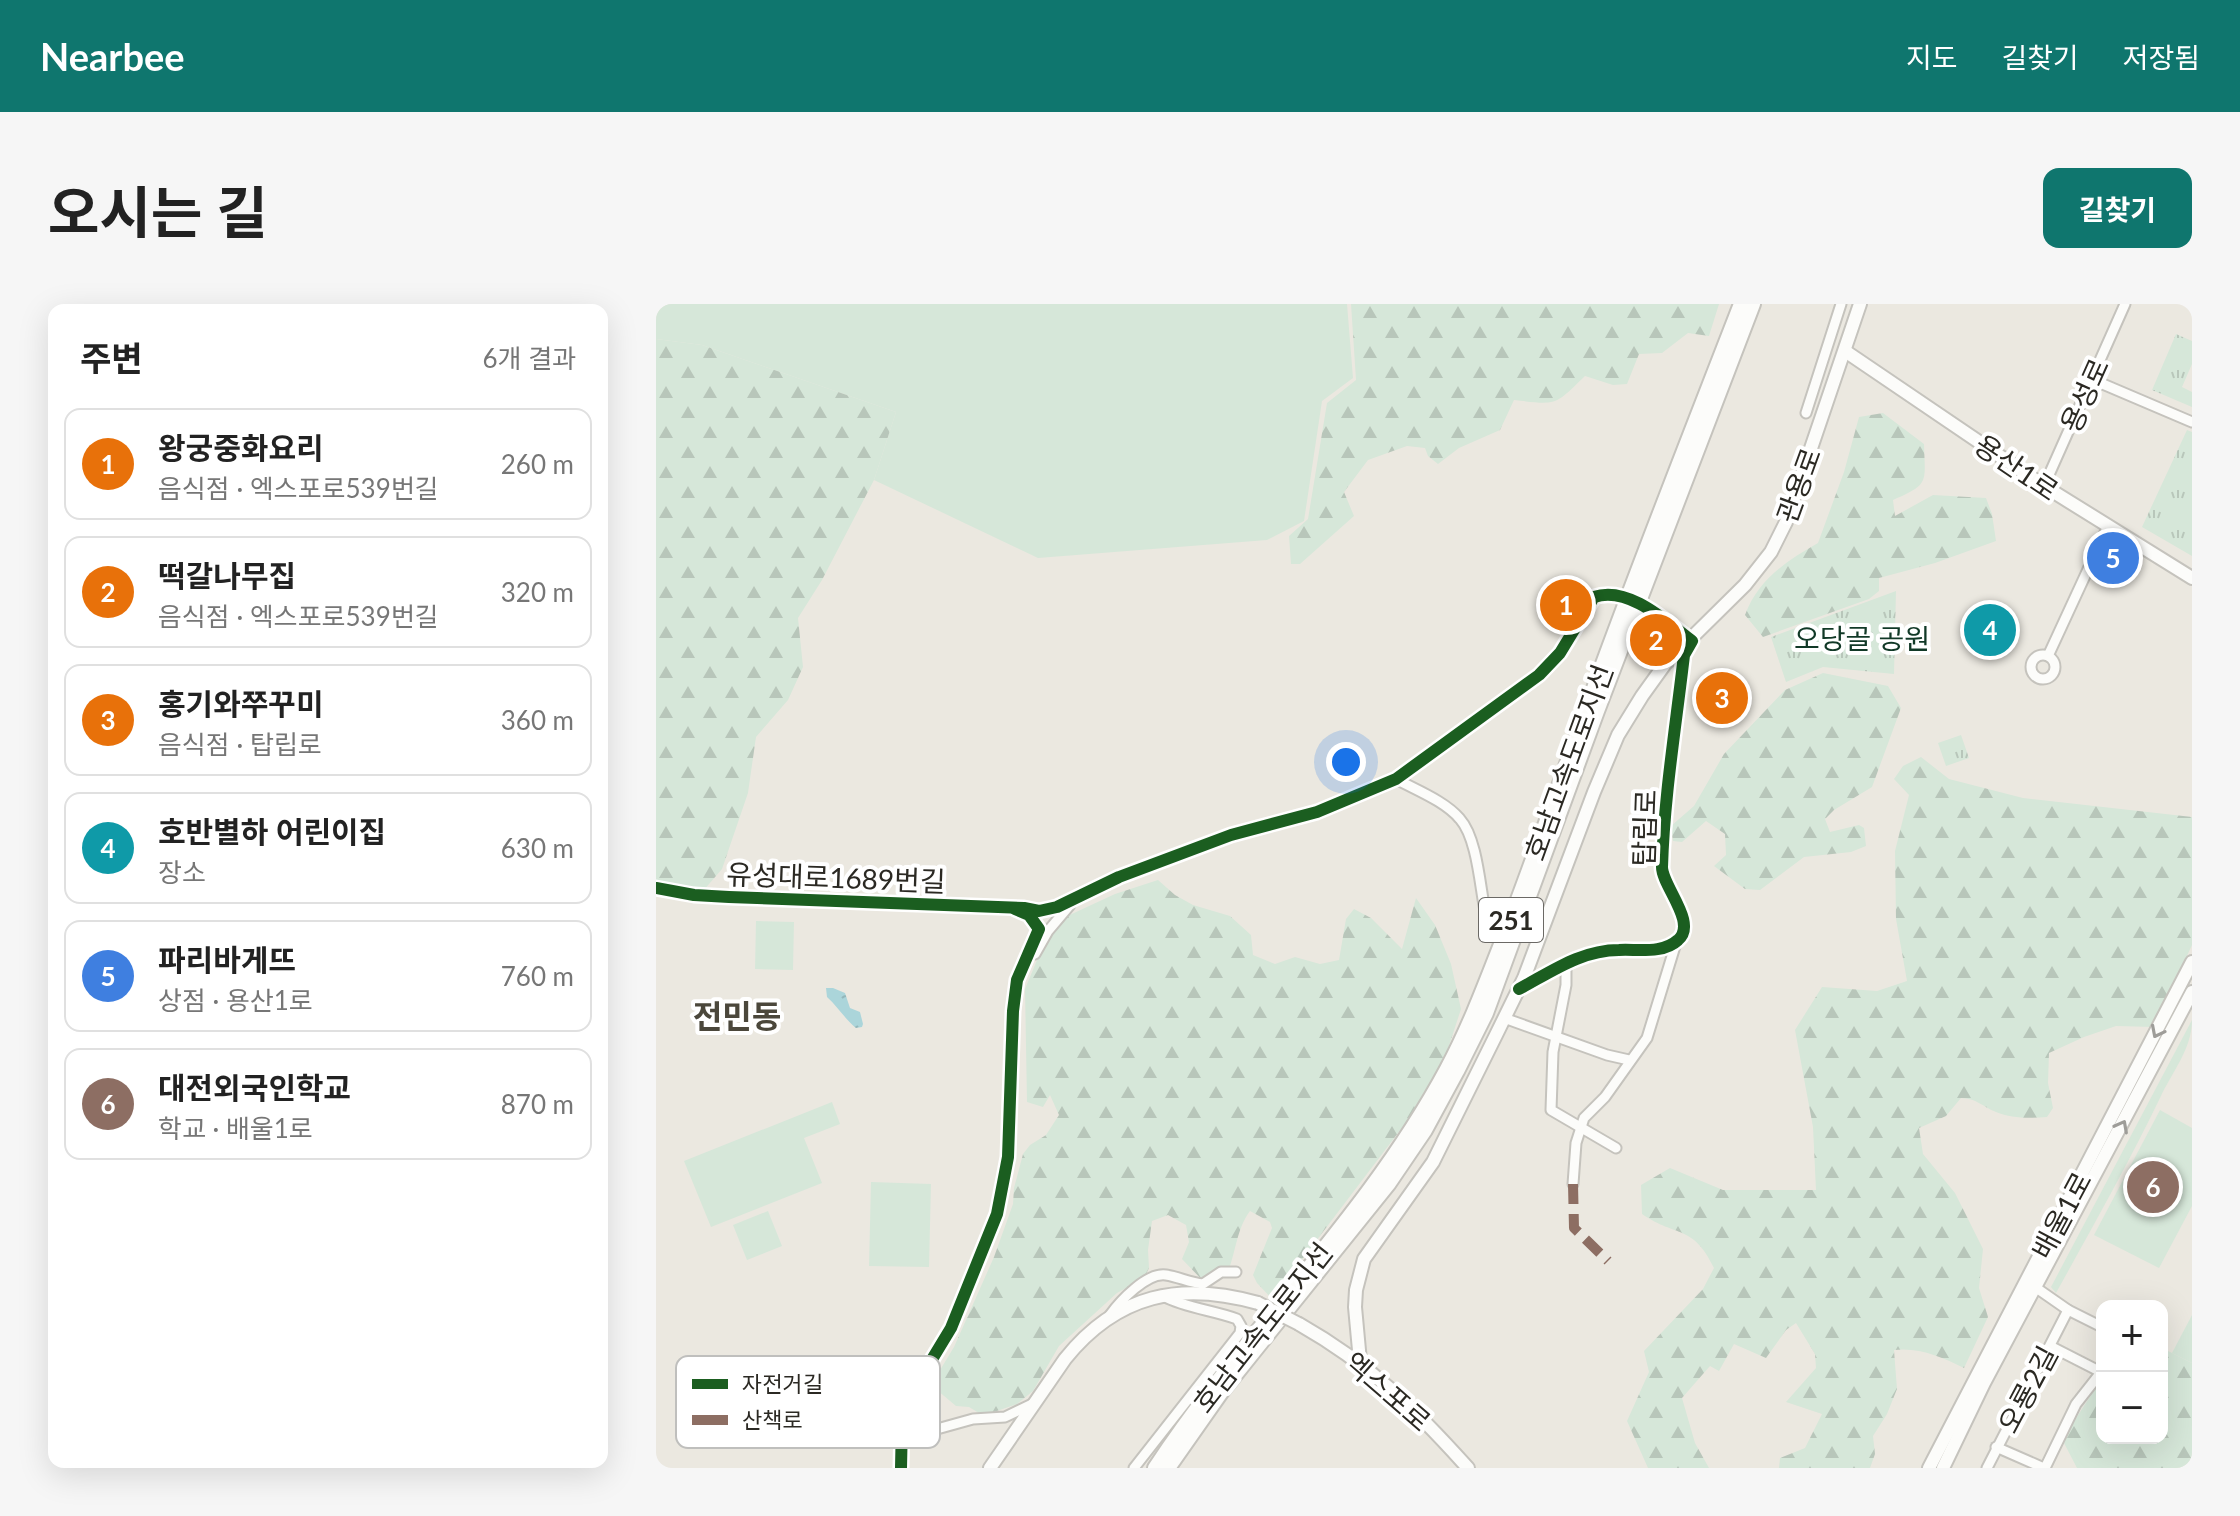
<!DOCTYPE html>
<html lang="ko">
<meta charset="utf-8">
<style>
:root{--surface:#fff;--page:#f6f6f6;--text:#222;--muted:#767676;--line:#e0e0e0;--accent:#0f766e}
body{margin:0;font-family:Lato,"Noto Sans KR",sans-serif;background:var(--page);color:var(--text)}
.controls{position:absolute;right:24px;bottom:24px;display:grid;overflow:hidden;border-radius:16px;box-shadow:0 8px 32px #0002}
.controls button{width:72px;height:72px;display:grid;place-items:center;padding:0;border:0;border-bottom:2px solid var(--line);background:var(--surface);color:var(--text);font:40px sans-serif}
.you{position:absolute;left:690px;top:458px;width:28px;height:28px;margin:-20px;border:6px solid #fff;border-radius:50%;background:#1a73e8;box-shadow:0 0 0 12px #1a73e833}
.badge{display:grid;place-items:center;width:52px;height:52px;border-radius:50%;background:var(--accent);color:#fff;font-size:26px;font-weight:700}
.pin{position:absolute;translate:-50% -50%;border:4px solid #fff;box-shadow:0 2px 8px #0006}
.list{margin:0;padding:0;list-style:none}
h2{display:flex;justify-content:space-between;align-items:center;height:104px;margin:0;padding:0 32px;font-size:34px}
h2 small{font-size:26px;font-weight:400;color:var(--muted)}
.list li{display:grid;grid-template-columns:52px 1fr auto;gap:24px;align-items:center;box-sizing:border-box;height:112px;margin:0 16px 16px;padding:0 16px;border:2px solid var(--line);border-radius:16px}
.list b{display:block;font-size:30px;white-space:nowrap}
.list p{margin:0;font-size:26px;white-space:nowrap;color:var(--muted)}
.list em{font-size:26px;font-style:normal;color:var(--muted)}
.map{position:relative;flex:none;width:1536px;height:1164px;overflow:hidden;border-radius:16px}
header{display:flex;align-items:center;gap:48px;box-sizing:border-box;height:112px;padding:0 40px;background:var(--accent);color:#fff}
header strong{font-size:38px}
nav{display:flex;gap:44px;margin-inline-start:auto;font-size:28px}
.intro{display:flex;align-items:center;justify-content:space-between;box-sizing:border-box;height:192px;padding:0 48px}
h1{margin:0;font-size:56px}
.button{padding:20px 36px;border-radius:16px;background:var(--accent);color:#fff;font-size:28px;font-weight:700}
main{display:flex;gap:48px;padding:0 48px}
aside{flex:1;background:var(--surface);border-radius:16px;box-shadow:0 8px 32px #0002}
.map>svg:first-child{display:block}
</style>
<header>
<strong>Nearbee</strong>
<nav><a>지도</a><a>길찾기</a><a>저장됨</a></nav>
</header>
<div class="intro"><h1>오시는 길</h1><a class="button">길찾기</a></div>
<main>
<aside>
<h2>주변<small>6개 결과</small></h2>
<ul class="list">
<li><span class="badge" style="background:#e8710a">1</span><div><b>왕궁중화요리</b><p>음식점 · 엑스포로539번길</p></div><em>260 m</em></li>
<li><span class="badge" style="background:#e8710a">2</span><div><b>떡갈나무집</b><p>음식점 · 엑스포로539번길</p></div><em>320 m</em></li>
<li><span class="badge" style="background:#e8710a">3</span><div><b>홍기와쭈꾸미</b><p>음식점 · 탑립로</p></div><em>360 m</em></li>
<li><span class="badge" style="background:#0f9aa8">4</span><div><b>호반별하 어린이집</b><p>장소</p></div><em>630 m</em></li>
<li><span class="badge" style="background:#3f7fe0">5</span><div><b>파리바게뜨</b><p>상점 · 용산1로</p></div><em>760 m</em></li>
<li><span class="badge" style="background:#8d6e63">6</span><div><b>대전외국인학교</b><p>학교 · 배울1로</p></div><em>870 m</em></li>
</ul>
</aside>
<div class="map">
<svg width="1536" height="1164" viewBox="0 0 1536 1164">
<defs>
<pattern id="forest-firs" width="22" height="20" patternUnits="userSpaceOnUse" patternTransform="scale(2)"><rect width="22" height="20" fill="#d6e7d9"/><path d="M5 1l3.5 6h-7zM16 11l3.5 6h-7z" fill="#b8c6ba"/></pattern>
<pattern id="park-tufts" width="24" height="20" patternUnits="userSpaceOnUse" patternTransform="scale(2)"><rect width="24" height="20" fill="#d6e7d9"/><path d="M3 7l-1-3M5 7V3M7 7l1-3M15 17l-1-3M17 17v-4M19 17l1-3" fill="none" stroke="#b8c6ba"/></pattern>
<pattern id="water-ripples" width="26" height="14" patternUnits="userSpaceOnUse" patternTransform="scale(2)"><rect width="26" height="14" fill="#abd5da"/><path d="M2 4q2-2 4 0t4 0M15 11q2-2 4 0t4 0" fill="none" stroke="#93b7bb"/></pattern>
</defs>
<rect width="100%" height="100%" fill="#ebe8e0"/>
<g fill="#d6e7d9">
<path d="M0 0H691L697 74 666 97 648 217 611 236 382 254 218 176 240 108 46 41 0 35Z"/>
<path d="M100 617 138 618 137 666 99 665Z"/>
<path d="M1536 716C1536 745 1516 768 1504 794 1472 860 1436 924 1400 989L1395 983Z"/>
<path d="M176 798 184 820 148 834 166 879 55 923 28 857Z"/>
<path d="M1504 806 1536 824V902L1503 964 1438 931Z"/>
<path d="M215 878 275 880 273 963 213 962Z"/>
<path d="M112 907 126 942 91 956 77 921Z"/>
<path d="M1536 1011V1059L1516 1049Z"/>
</g>
<g fill="url(#forest-firs)">
<path d="M695 0H1063L1053 32 1032 29 1006 49 983 50 971 80 957 81 929 72C898 102 902 101 858 96L844 126 803 144 782 160 772 152 769 144 751 142 712 156 688 188 698 212 644 260H635L633 232 652 215 671 99 700 76Z"/>
<path d="M0 35 46 41 240 108 218 176 166 276 142 314 147 363 132 396 100 433 92 489 66 565 47 587 0 579Z"/>
<path d="M1227 109 1268 140C1269 179 1274 180 1237 196L1239 212 1277 191 1330 194 1336 210 1340 237 1279 259 1223 274V287L1213 295 1107 333 1089 311C1102 276 1130 257 1162 239L1188 168 1203 113Z"/>
<path d="M1167 369 1232 382 1245 404 1216 483 1178 506 1169 515 1174 528 1203 521 1208 524 1210 542 1195 548 1148 553 1104 586 1089 585 1058 562 1070 551 1069 530 1050 517 1026 538 1017 537 1015 522 1038 502 1068 450 1129 386Z"/>
<path d="M1265 453 1293 475 1367 494 1536 513V641L1498 723 1460 722 1428 733 1393 749 1392 779 1397 804 1391 813C1375 814 1356 815 1340 808 1327 803 1320 794 1305 794L1290 812 1263 824 1267 850 1299 889 1327 945 1323 984 1332 1013 1308 1064C1286 1053 1263 1043 1238 1046L1241 1085 1231 1110 1217 1132 1219 1150 1214 1164H1123L1124 1154 1149 1144 1166 1110 1130 1098 1160 1064 1159 1050 1140 1019 1130 1026 1110 1054 1078 1040 1063 1067 1054 1062 1026 1094 1039 1139 1053 1164H992L971 1117 993 1068 988 1047 1047 985 1058 964C1037 920 1021 934 986 910L985 881 1014 864 1067 886H1160L1157 823 1139 726 1166 683 1221 687 1251 677 1240 615 1239 547 1253 491 1238 475 1247 462Z"/>
<path d="M502 576 519 591 537 601 574 612 595 631 597 651 619 660 639 653 664 660 683 656 690 615 698 605 715 614 746 645 760 594 779 621 795 660 805 705 788 757 761 804 616 995 601 979 597 971 616 924 614 918 594 907C581 924 580 947 572 968L548 978 526 955 533 938 530 921 512 911 496 917 492 946 493 964 488 974 461 989 403 1042 377 1087 361 1100 338 1108 323 1109 313 1103 300 1102 275 1081 298 1043 338 953 357 900 358 884 367 850 374 841 390 831 403 811 394 791 387 803 371 798 369 685 391 632 405 615 459 590Z"/>
<path d="M1506 1044 1536 1059V1164H1421L1408 1139 1415 1122 1446 1074V1134H1506Z"/>
</g>
<g fill="url(#park-tufts)">
<path d="M1520 30 1536 37V60L1526 83 1536 88V103L1496 86Z"/>
<path d="M1531 126 1536 128V252L1486 223Z"/>
<path d="M1240 287 1238 370 1167 363 1130 378 1115 333Z"/>
<path d="M1305 431 1313 454 1290 462 1282 439Z"/>
</g>
<path fill="url(#water-ripples)" d="M170 684H177L189 689 194 704 204 708 207 720 206 723 200 724C189 715 182 703 171 693Z"/>
<g fill="none" stroke-linecap="round" stroke-linejoin="round">
<g stroke="#c5c3bd" stroke-width="13">
<g id="minor">
<path d="M1435 75 1536 118"/>
<path d="M1150 109 1185 0"/>
<path d="M1388 182 1469 0"/>
<circle cx="1387" cy="363" r="12"/>
<path d="M1392 352 1452 222"/>
<path d="M740 475C760 486 789 497 804 515 821 534 824 582 829 607"/>
<path d="M0 584 38 591 73 593 368 604 383 607 401 603 463 573 575 531 661 508 740 475 883 371 904 349 938 293 954 290"/>
<path d="M379 650 392 627 414 601"/>
<path d="M910 659V681L897 748 895 806 960 844"/>
<path d="M863 685C895 668 925 646 963 646 982 645 1007 650 1022 636 1042 619 1006 582 1006 563 1008 493 1020 421 1028 351L1036 337 994 304"/>
<path d="M848 714 951 751 973 756"/>
<path d="M917 880 920 839 928 814 949 793 991 734 1020 639"/>
<path d="M1379 983 1412 1006 1446 1023"/>
<path d="M454 1011C464 997 491 968 510 971 523 973 534 979 547 980L565 968H580"/>
<path d="M1394 1042 1443 1067"/>
<path d="M245 1135 317 1115 349 1113 376 1100"/>
<path d="M1340 1143 1388 1164"/>
<path d="M245 1164 246 1117 249 1100 295 1024 341 910 352 853 357 707 361 676 383 625 378 616 362 606"/>
<path d="M478 1164 584 1029 585 1022 581 1015C556 1006 530 1004 507 992"/>
<path d="M1331 1164 1412 1006"/>
<path d="M1389 1164 1420 1100 1446 1067"/>
</g>
</g>
<g stroke="#c5c3bd" stroke-width="16">
<g id="major">
<path d="M1189 47 1388 182 1536 274"/>
<path d="M643 1020C715 1061 758 1104 812 1164"/>
<path d="M704 1057 699 1003 700 986 708 955 777 858 840 731 868 674 938 488 962 431 986 392 1009 360 1089 281 1115 248 1130 218 1204 0"/>
<path d="M334 1164 409 1055C461 990 525 977 602 999"/>
<path d="M1273 1164 1536 658"/>
<path d="M1287 1164 1328 1079 1536 688"/>
</g>
</g>
<g stroke="#c5c3bd" stroke-width="18">
<g id="highway">
<path d="M499 1164C590 1026 713 911 791 765 812 726 828 684 844 643 872 572 897 499 923 426 974 283 1030 142 1085 0"/>
<path d="M512 1164 566 1087 733 879 769 826 801 767 830 709 941 407 1097 0"/>
</g>
</g>
<use href="#minor" stroke="#fcfcfa" stroke-width="9"/>
<use href="#major" stroke="#fcfcfa" stroke-width="12"/>
<use href="#highway" stroke="#fcfcfa" stroke-width="14"/>
<g stroke="#c5c3bd" stroke-width="13" stroke-linecap="butt">
<path id="minor-bridge" d="M954 290 994 304"/>
</g>
<g stroke="#c5c3bd" stroke-width="16" stroke-linecap="butt">
<path id="major-bridge" d="M602 999 643 1020"/>
</g>
<use href="#minor-bridge" stroke="#fcfcfa" stroke-width="9"/>
<use href="#major-bridge" stroke="#fcfcfa" stroke-width="12"/>
<path stroke="#8d6e63" stroke-width="10" stroke-dasharray="20 10" stroke-linecap="butt" d="M917 880 918 924 952 957"/>
<g stroke="#fff" stroke-width="17">
<g id="cycleway">
<path d="M0 584 38 591 73 593 368 604 383 607 401 603 463 573 575 531 661 508 740 475 883 371 904 349 938 293C972 281 1011 318 1036 337L1028 351C1020 421 1008 493 1006 563 1006 582 1042 619 1022 636 1007 650 982 645 963 646 925 646 895 668 863 685"/>
<path d="M245 1164 246 1117 249 1100 295 1024 341 910 352 853 357 707 361 676 383 625 373 611 359 605"/>
</g>
</g>
<use href="#cycleway" stroke="#1b5e20" stroke-width="12"/>
</g>
<defs><path id="oneway-chevron" d="M-2-3.5L2.5 0L-2 3.5" fill="none" stroke-width="1.6" stroke-linecap="round" stroke-linejoin="round" transform="scale(2)"/></defs>
<g stroke="#9e9d99">
<use href="#oneway-chevron" transform="translate(1501 728) rotate(117)"/>
<use href="#oneway-chevron" transform="translate(1466 822) rotate(-62)"/>
</g>
<g text-anchor="middle" dominant-baseline="central" stroke-width="8" stroke-linejoin="round" paint-order="stroke">
<rect fill="#fff" stroke="#6b6965" stroke-width="2" x="823" y="594" width="64" height="44" rx="6"/>
<g font-size="26" font-weight="bold" fill="#2b2923">
<text x="855" y="616">251</text>
</g>
<g font-size="28" fill="#2b2923" stroke="#fff">
<text transform="translate(1428 91) rotate(-66)">용성로</text>
<text transform="translate(1361 163) rotate(34)">용산1로</text>
<text transform="translate(1142 181) rotate(-70)">관용로</text>
<text transform="translate(912 458) rotate(-70)">호남고속도로지선</text>
<text transform="translate(988 524) rotate(-88)">탑립로</text>
<text transform="translate(180 573) rotate(2)">유성대로1689번길</text>
<text transform="translate(1405 911) rotate(-62)">배울1로</text>
<text transform="translate(606 1023) rotate(-52)">호남고속도로지선</text>
<text transform="translate(1371 1085) rotate(-62)">오룡2길</text>
<text transform="translate(732 1087) rotate(41)">엑스포로</text>
</g>
<g font-size="28" fill="#113927" stroke="#fff">
<text x="1206" y="334">오당골 공원</text>
</g>
<g font-size="32" font-weight="bold" fill="#4b473b" stroke="#fff">
<text x="81" y="711">전민동</text>
</g>
</g>
<rect x="20" y="1052" width="264" height="92" rx="12" fill="#fff" stroke="#bfbfbd" stroke-width="2"/>
<rect x="36" y="1075" width="36" height="10" fill="#1b5e20"/>
<rect x="36" y="1111" width="36" height="10" fill="#8d6e63"/>
<g font-size="22" fill="#2b2923">
<text x="86" y="1088">자전거길</text>
<text x="86" y="1124">산책로</text>
</g>
</svg>
<div class="controls">
<button>+</button>
<button>−</button>
</div>
<div class="you"></div>
<div class="pin badge" style="left:910px;top:301px;background:#e8710a">1</div>
<div class="pin badge" style="left:1000px;top:336px;background:#e8710a">2</div>
<div class="pin badge" style="left:1066px;top:394px;background:#e8710a">3</div>
<div class="pin badge" style="left:1334px;top:326px;background:#0f9aa8">4</div>
<div class="pin badge" style="left:1457px;top:254px;background:#3f7fe0">5</div>
<div class="pin badge" style="left:1497px;top:883px;background:#8d6e63">6</div>
</div>
</main>
